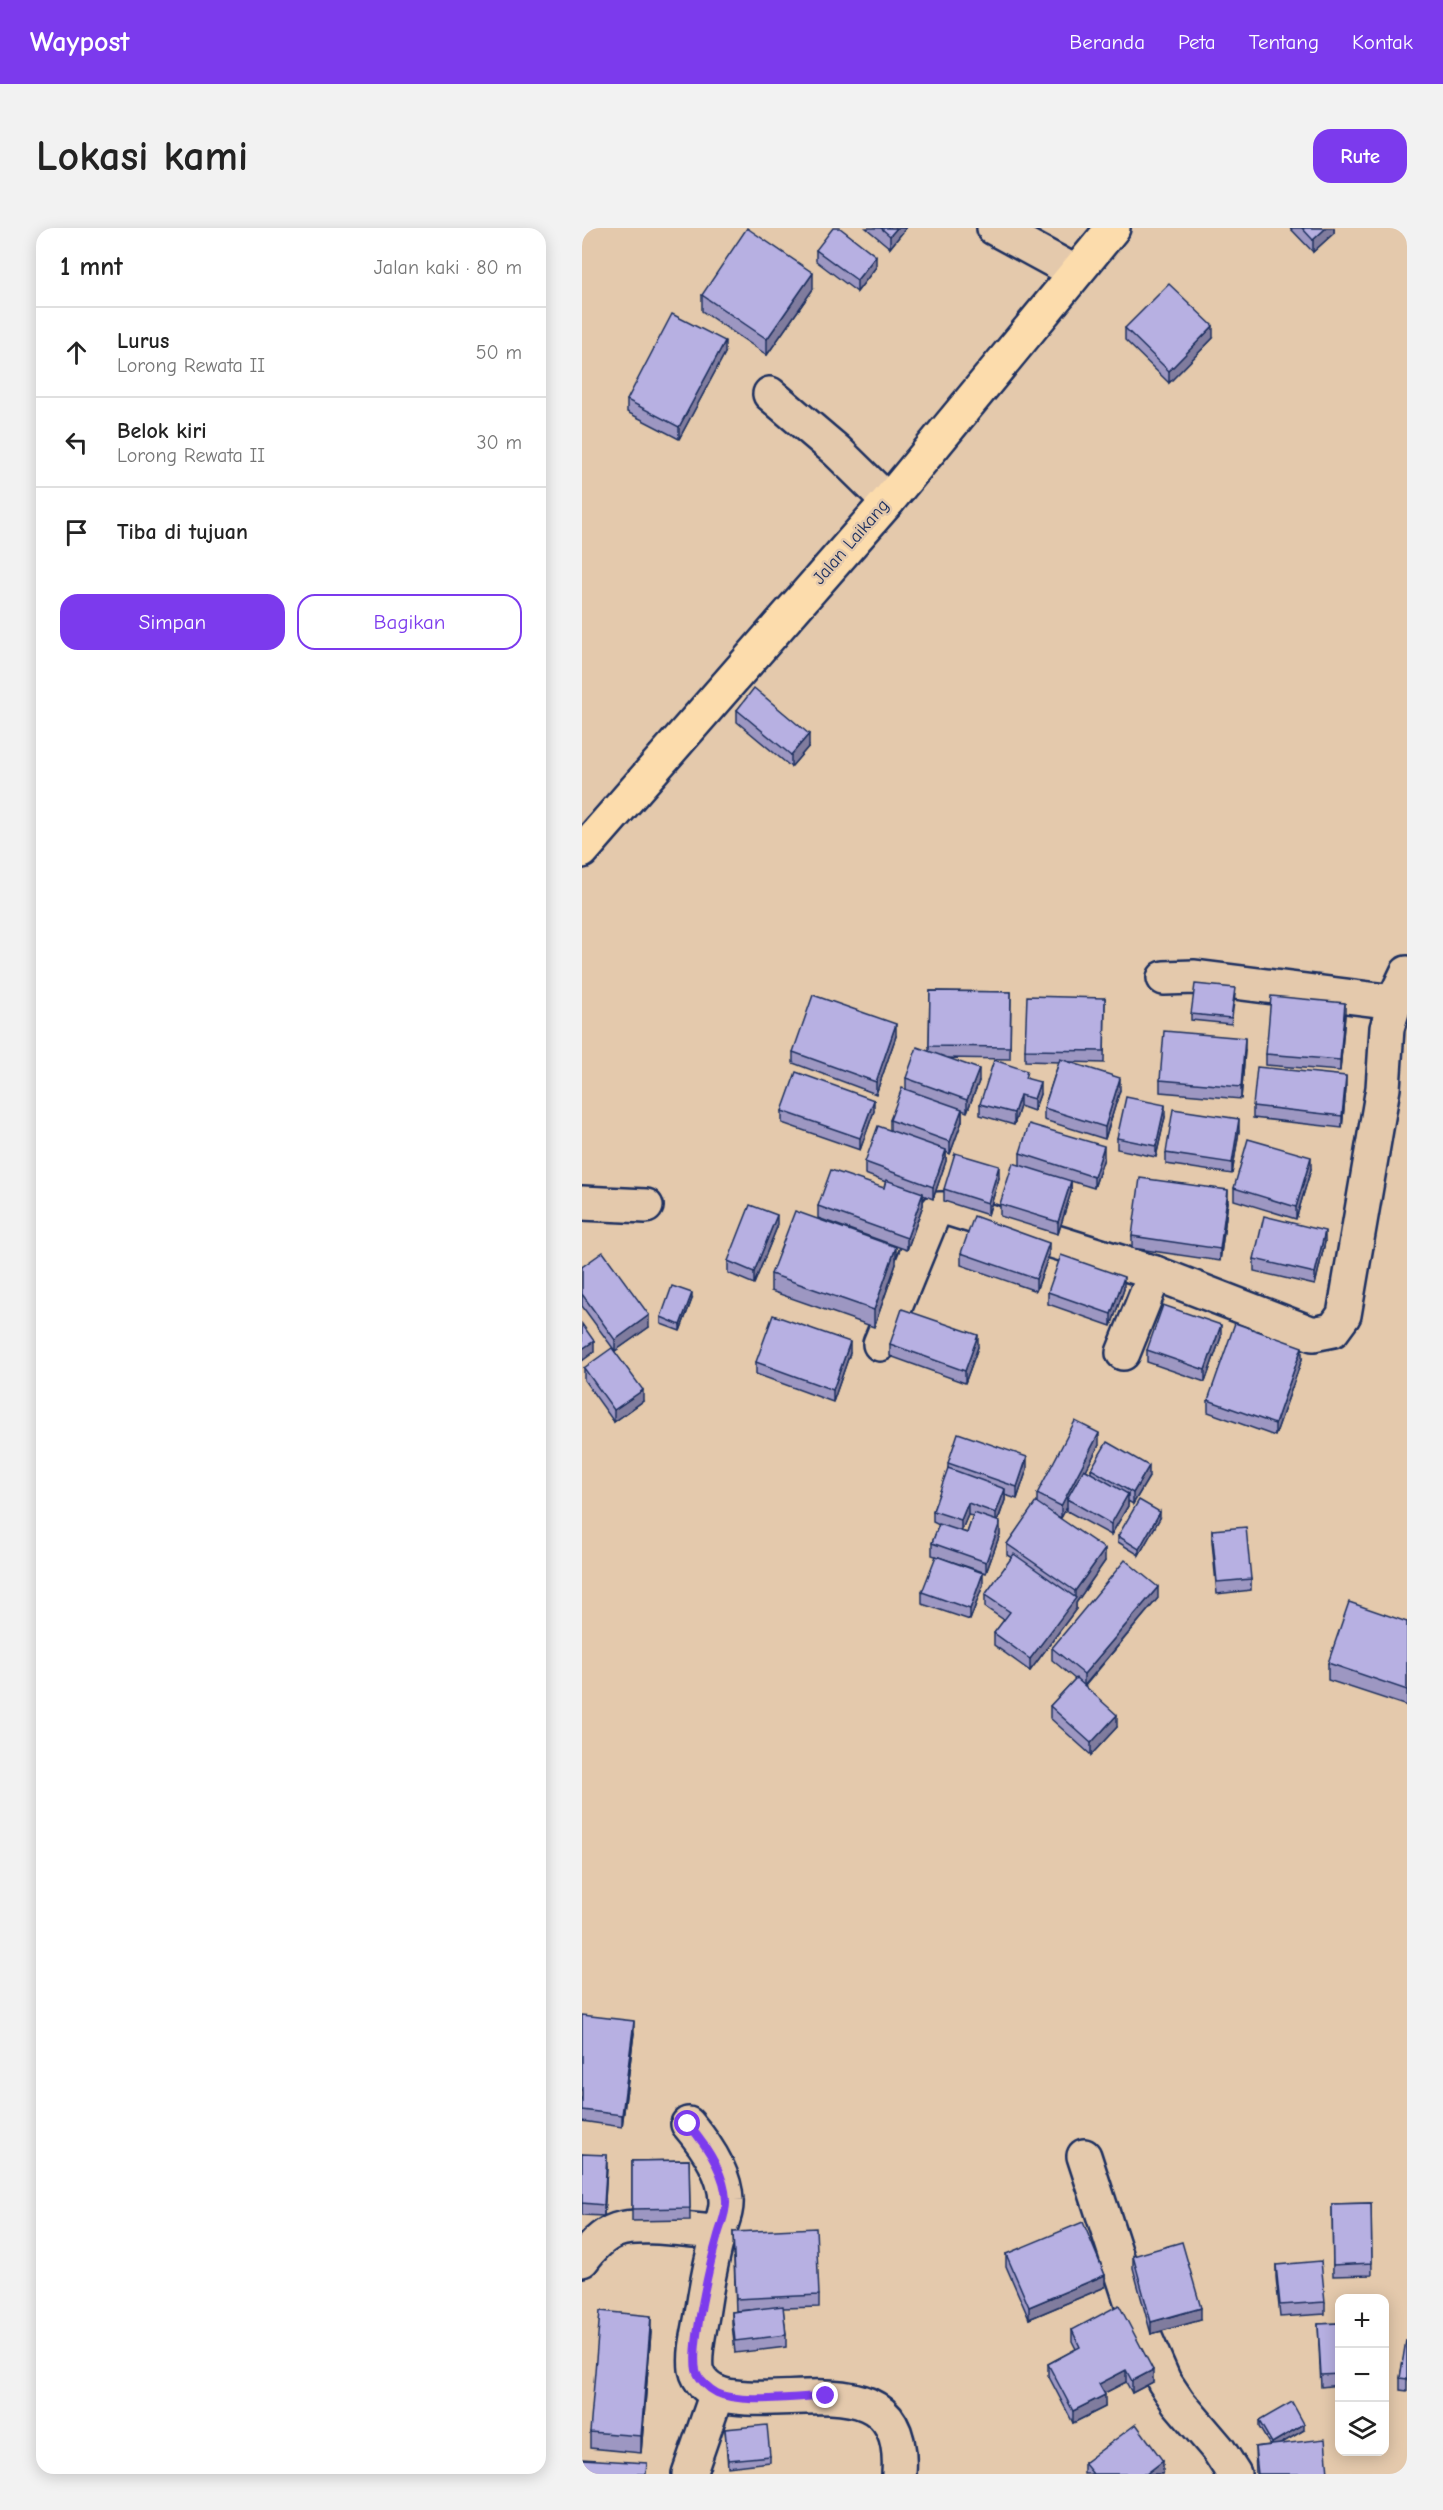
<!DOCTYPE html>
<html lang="id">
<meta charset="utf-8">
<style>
:root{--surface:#fff;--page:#f2f2f2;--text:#222;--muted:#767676;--line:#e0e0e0;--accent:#7c3aed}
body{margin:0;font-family:"Comic Neue",sans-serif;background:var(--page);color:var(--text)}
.controls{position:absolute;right:18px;bottom:18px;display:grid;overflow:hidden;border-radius:12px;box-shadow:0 3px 15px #0003}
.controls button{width:54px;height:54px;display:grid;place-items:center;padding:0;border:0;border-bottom:2px solid var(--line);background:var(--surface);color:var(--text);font:30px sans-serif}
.stop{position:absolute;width:18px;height:18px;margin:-14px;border:4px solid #7c3aed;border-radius:50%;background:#fff}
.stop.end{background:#7c3aed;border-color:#fff;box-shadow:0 2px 6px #0008}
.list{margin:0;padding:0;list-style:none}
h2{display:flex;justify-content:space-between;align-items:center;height:78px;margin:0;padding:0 24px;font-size:26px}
h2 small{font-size:20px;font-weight:400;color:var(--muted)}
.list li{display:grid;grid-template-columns:39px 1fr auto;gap:18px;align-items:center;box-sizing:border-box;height:90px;padding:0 24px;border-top:2px solid var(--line)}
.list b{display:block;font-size:22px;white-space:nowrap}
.list p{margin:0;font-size:20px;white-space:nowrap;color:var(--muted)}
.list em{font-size:20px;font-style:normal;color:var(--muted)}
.actions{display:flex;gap:12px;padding:18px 24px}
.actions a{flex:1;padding:14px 0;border:2px solid var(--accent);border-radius:18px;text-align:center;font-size:21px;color:var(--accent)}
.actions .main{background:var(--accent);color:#fff}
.icon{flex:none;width:33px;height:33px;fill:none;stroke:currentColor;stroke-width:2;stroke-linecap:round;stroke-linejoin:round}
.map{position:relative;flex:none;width:825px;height:2246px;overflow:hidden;border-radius:18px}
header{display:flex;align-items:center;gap:36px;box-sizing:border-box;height:84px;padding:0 30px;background:var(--accent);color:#fff}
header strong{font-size:28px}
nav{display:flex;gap:33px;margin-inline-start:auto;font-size:21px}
.intro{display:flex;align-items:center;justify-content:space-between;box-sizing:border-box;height:144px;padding:0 36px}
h1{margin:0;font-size:42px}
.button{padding:15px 27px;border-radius:18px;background:var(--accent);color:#fff;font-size:21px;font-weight:700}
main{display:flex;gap:36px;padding:0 36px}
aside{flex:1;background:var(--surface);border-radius:18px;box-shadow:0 3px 15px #0003}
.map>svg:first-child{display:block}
</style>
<header>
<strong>Waypost</strong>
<nav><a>Beranda</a><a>Peta</a><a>Tentang</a><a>Kontak</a></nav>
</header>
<div class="intro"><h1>Lokasi kami</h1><a class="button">Rute</a></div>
<main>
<aside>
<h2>1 mnt<small>Jalan kaki · 80 m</small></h2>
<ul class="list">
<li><svg class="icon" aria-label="ahead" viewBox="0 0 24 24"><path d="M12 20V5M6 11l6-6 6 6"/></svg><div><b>Lurus</b><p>Lorong Rewata II</p></div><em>50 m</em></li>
<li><svg class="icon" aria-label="left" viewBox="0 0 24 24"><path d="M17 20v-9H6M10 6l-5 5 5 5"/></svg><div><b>Belok kiri</b><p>Lorong Rewata II</p></div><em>30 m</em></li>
<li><svg class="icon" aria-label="arrive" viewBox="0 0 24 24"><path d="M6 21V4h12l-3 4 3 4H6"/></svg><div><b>Tiba di tujuan</b></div></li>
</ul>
<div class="actions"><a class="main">Simpan</a><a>Bagikan</a></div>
</aside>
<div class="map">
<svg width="825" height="2246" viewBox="0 0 825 2246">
<rect width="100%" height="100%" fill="#e4c9ac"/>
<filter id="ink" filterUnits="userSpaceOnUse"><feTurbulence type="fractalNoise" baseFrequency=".0167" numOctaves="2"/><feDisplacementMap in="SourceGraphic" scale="12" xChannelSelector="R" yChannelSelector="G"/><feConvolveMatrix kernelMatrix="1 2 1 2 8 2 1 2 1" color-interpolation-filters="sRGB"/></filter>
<g filter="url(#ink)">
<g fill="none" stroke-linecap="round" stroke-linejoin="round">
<g stroke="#1b2f5e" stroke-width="38">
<g id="minor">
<path d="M412 0 493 44"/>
<path d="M188 166 255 223 306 273"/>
<path d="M582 750 613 749 812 774"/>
<path d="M0 975 64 978"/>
<path d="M298 1116 350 989 357 981H368L573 1045"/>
<path d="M541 1125 573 1045 731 1106 751 1102 762 1087 801 860 805 800 816 764 825 745"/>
<path d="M106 1896C123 1916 143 1945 144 1972 145 1984 139 1995 136 2007 129 2033 124 2060 120 2087 117 2105 112 2123 114 2141 115 2146 119 2153 123 2157 134 2168 150 2169 165 2170 230 2174 324 2144 317 2246"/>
<path d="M502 1928 555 2091 582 2153 596 2174 636 2221 652 2246"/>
<path d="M0 2032C9 2020 20 2007 35 2002 58 1994 110 2003 136 2004"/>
<path d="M107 2246 135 2165"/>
</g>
</g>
<g stroke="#1b2f5e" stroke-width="38">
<path id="major" d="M0 623 306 273 531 0"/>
</g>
<use href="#minor" stroke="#e4c9ac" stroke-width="33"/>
<use href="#major" stroke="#fcdcac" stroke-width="33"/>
</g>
<g fill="#9d97c2" stroke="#1b2f5e" stroke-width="1.5" fill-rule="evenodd">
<path d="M284 0H324L308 20Z"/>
<path d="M708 0H752V5L731 24Z"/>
<path d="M234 22 294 39 275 64 234 33Z"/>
<path d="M231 61 185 127 120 83V67Z"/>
<path d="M543 100 631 110 587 155 543 112Z"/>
<path d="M143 125 97 211 45 184V172Z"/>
<path d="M155 482 227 518 209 539 155 494Z"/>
<path d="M348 763 429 764 428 831 365 830 397 853 385 884 380 882V893L368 926 364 924V933L351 971 341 967V977L325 1022 236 990V978L302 960 304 954 283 946V934L308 902V892L324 861V850L347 823Z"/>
<path d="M653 767 649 796 609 792V786Z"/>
<path d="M523 770 522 835 487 834 538 862 523 911 462 892V880L477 834 443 833V822Z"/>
<path d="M763 787 758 843 684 837V826Z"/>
<path d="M314 808 294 866 211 835V824Z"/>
<path d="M663 822 659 871 578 864V852Z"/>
<path d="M445 850 458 866 452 883 438 878 432 897 398 887V876Z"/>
<path d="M764 860 760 900 671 890V878Z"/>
<path d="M200 883H292L278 922 200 895Z"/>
<path d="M583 889 574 929 535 921V910Z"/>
<path d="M657 903 650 946 584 936V925Z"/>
<path d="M438 925 522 930 512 960 489 953V964L476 1006 418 988V976L438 937Z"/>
<path d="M729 941 714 991 652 972V960Z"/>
<path d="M417 950 406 987 362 973V961Z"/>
<path d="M646 974 638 1033 550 1020V1008Z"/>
<path d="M195 999 172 1056 146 1045V1033Z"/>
<path d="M743 1014 733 1057 672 1043V1031Z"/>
<path d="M379 1025 467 1027 454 1063 379 1037Z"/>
<path d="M314 1036 292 1099 189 1063V1046Z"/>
<path d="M0 1039 67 1099 33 1123 0 1078Z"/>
<path d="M542 1061 529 1098 466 1076V1064Z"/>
<path d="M110 1071 98 1103 79 1096V1089Z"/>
<path d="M639 1109 623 1154 565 1134V1122Z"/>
<path d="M308 1116 396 1119 383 1155 308 1128Z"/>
<path d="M268 1125 251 1174 174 1146V1134Z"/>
<path d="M720 1131 693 1208 626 1184V1172Z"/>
<path d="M2 1140 61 1173 32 1194 2 1152Z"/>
<path d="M517 1217 504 1242 509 1245V1241L567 1249 551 1276 546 1273V1278L529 1307 485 1283V1279L479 1290 475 1288 523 1333 494 1375V1381L448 1443 412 1417V1405L422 1392 403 1379V1367L430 1330 425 1327V1316L455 1274V1266Z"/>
<path d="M366 1235 445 1241 435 1271 423 1267V1272L416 1293 418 1306 404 1345 350 1327V1315L357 1297 351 1294V1283L366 1242ZM386 1287 391 1288 385 1305 379 1303Z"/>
<path d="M578 1290 557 1327 536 1314V1308Z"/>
<path d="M630 1302 669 1351V1362L635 1366 630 1314Z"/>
<path d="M401 1357 388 1392 340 1376V1364Z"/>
<path d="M576 1370 503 1458 535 1499 509 1527 468 1490V1478L493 1451 470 1432V1420Z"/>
<path d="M825 1394V1478L746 1452V1435Z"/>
<path d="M0 1789 52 1805 40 1899 0 1893Z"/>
<path d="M0 1926 25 1939 22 1988 0 1987Z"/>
<path d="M107 1932 108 1992 50 1993V1933Z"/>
<path d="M789 1975 790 2047 751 2048 750 1976Z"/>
<path d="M151 2004 237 2067V2079L201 2080 204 2107V2119L153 2125 150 2096V2084L167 2082 154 2083Z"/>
<path d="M424 2026 523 2059 447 2091 424 2038Z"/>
<path d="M551 2028 619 2092 569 2106 551 2040Z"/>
<path d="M694 2037 743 2074V2086L698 2089 694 2049Z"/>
<path d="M758 2095V2157L739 2159 736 2096Z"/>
<path d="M490 2102 571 2154 550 2165 544 2154 522 2165 523 2179 491 2195 466 2147V2136L494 2121 490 2113Z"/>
<path d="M69 2104 59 2225 8 2220V2204Z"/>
<path d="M825 2112V2163L818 2162V2150Z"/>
<path d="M677 2193 722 2202 698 2216 746 2246H674L673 2219 688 2217 677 2199Z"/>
<path d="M143 2201 188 2228V2234L146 2239Z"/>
<path d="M502 2235 581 2245 580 2246H502Z"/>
</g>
<g fill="#807b9e" stroke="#1b2f5e" stroke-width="1.5">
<path d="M315 0H324L308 20V8Z"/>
<path d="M744 0H752V5L731 24V12Z"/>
<path d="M294 28V39L275 64V52Z"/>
<path d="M231 45V61L185 127V111Z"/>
<path d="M631 98V110L587 155V143Z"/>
<path d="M143 113V125L97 211V199Z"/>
<path d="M227 506V518L209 539V527Z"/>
<path d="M763 775V787L758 843V832Z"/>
<path d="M314 796V808L294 866V854Z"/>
<path d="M663 810V822L659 871V859Z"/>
<path d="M397 841V853L385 884V872Z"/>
<path d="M764 848V860L760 900V888Z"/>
<path d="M538 850V862L523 911V899Z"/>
<path d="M458 854V866L452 883V871Z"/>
<path d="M438 867V878L432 897V885Z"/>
<path d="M292 872V883L278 922V910Z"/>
<path d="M583 877V889L574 929V918Z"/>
<path d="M380 881V893L368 926V914Z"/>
<path d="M657 891V903L650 946V935Z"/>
<path d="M522 918V930L512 960V949Z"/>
<path d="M364 922V933L351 971V959Z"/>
<path d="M729 929V941L714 991V979Z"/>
<path d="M417 938V950L406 987V975Z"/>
<path d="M489 953V964L476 1006V994Z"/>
<path d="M646 962V974L638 1033V1021Z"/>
<path d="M341 965V977L325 1022V1010Z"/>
<path d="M195 987V999L172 1056V1044Z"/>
<path d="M743 1003V1014L733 1057V1045Z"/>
<path d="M467 1015V1027L454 1063V1051Z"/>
<path d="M314 1019V1036L292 1099V1082Z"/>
<path d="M542 1049V1061L529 1098V1086Z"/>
<path d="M110 1065V1071L98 1103V1097Z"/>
<path d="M67 1087V1099L33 1123V1112Z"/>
<path d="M639 1097V1109L623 1154V1142Z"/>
<path d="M396 1107V1119L383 1155V1143Z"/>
<path d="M12 1113V1124L0 1133V1121Z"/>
<path d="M268 1114V1125L251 1174V1162Z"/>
<path d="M720 1119V1131L693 1208V1196Z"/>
<path d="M61 1162V1173L32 1194V1182Z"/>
<path d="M517 1205V1217L488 1273 485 1271V1279L479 1290V1278Z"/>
<path d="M445 1229V1241L435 1271V1259Z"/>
<path d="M567 1238V1249L551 1276V1265Z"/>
<path d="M423 1261V1272L414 1297V1285Z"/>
<path d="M546 1266V1278L529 1307V1296Z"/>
<path d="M386 1275V1287L379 1304V1292Z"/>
<path d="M578 1284V1290L557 1327V1321Z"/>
<path d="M418 1294V1306L404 1345V1334Z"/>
<path d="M523 1321V1333L494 1375V1381L448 1443V1431L493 1370V1363Z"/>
<path d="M401 1345V1357L388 1392V1381Z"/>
<path d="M576 1359V1370L502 1458V1446Z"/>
<path d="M535 1487V1499L509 1527V1515Z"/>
<path d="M52 1793V1805L40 1899V1887Z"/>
<path d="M25 1927V1939L22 1988V1977Z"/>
<path d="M523 2047V2059L447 2091V2079Z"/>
<path d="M619 2080V2092L569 2106V2094Z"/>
<path d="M69 2088V2104L59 2225V2208Z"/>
<path d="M544 2142V2154L517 2168V2156Z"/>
<path d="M571 2142V2154L550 2165V2153Z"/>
<path d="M523 2167V2179L491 2195V2183Z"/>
<path d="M722 2196V2202L690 2221V2215Z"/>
<path d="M581 2233V2245L580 2246H564Z"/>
</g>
<g fill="#b7b0e2" stroke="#1b2f5e" stroke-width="1.5">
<path d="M165 0 231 45 185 111 120 67Z"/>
<path d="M251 0H258L294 28 275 52 234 22Z"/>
<path d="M299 0H315L308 8Z"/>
<path d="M720 0H744L731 12Z"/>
<path d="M587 56 631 98 587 143 543 100Z"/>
<path d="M90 86 143 113 97 199 45 172Z"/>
<path d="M172 460 227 506 209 527 155 482Z"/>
<path d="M613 756 653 760 649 790 609 786Z"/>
<path d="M348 763 429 764 428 819 347 818Z"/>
<path d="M231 767 314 796 294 854 211 824Z"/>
<path d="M445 768 523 770 522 823 443 822Z"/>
<path d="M689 768 763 775 758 832 684 826Z"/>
<path d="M582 803 663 810 659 859 578 852Z"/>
<path d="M335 819 397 841 385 872 324 850Z"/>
<path d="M478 831 538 850 523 899 462 880Z"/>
<path d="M412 832 445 843 443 850 458 854 452 871 438 867 432 885 398 876Z"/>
<path d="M675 839 764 848 760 888 671 878Z"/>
<path d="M214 844 292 872 278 910 200 883Z"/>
<path d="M320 860 380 881 368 914 308 892Z"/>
<path d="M544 869 583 877 574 918 535 910Z"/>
<path d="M591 881 657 891 650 935 584 925Z"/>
<path d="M447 896 522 918 512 949 438 925Z"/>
<path d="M296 898 364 922 351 959 283 934Z"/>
<path d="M666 911 729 929 714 979 652 960Z"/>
<path d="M373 925 417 938 406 975 362 961Z"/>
<path d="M431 935 489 953 476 994 418 976Z"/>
<path d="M249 942 302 960 304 952 341 965 325 1010 236 978Z"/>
<path d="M558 950 646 962 638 1021 550 1008Z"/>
<path d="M168 977 195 987 172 1044 146 1033Z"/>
<path d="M213 983 314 1019 292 1082 189 1046Z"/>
<path d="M392 988 467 1015 454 1051 379 1025Z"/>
<path d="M682 988 743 1003 733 1045 672 1031Z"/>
<path d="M21 1024 67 1087 33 1112 0 1066V1039Z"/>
<path d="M479 1027 542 1049 529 1086 466 1064Z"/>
<path d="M90 1058 110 1065 98 1097 79 1089Z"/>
<path d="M581 1077 639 1097 623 1142 565 1122Z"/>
<path d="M320 1081 396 1107 383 1143 308 1116Z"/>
<path d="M191 1087 268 1114 251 1162 174 1134Z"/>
<path d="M653 1095 720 1119 693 1196 626 1172Z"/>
<path d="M0 1096 12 1113 0 1121Z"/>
<path d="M30 1120 61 1162 32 1182 2 1140Z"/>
<path d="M493 1193 517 1205 479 1278 455 1266Z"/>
<path d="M376 1205 445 1229 435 1259 366 1235Z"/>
<path d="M525 1214 567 1238 551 1265 509 1241Z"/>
<path d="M366 1240 423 1261 414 1285 386 1275 379 1292 351 1283Z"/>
<path d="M502 1241 546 1266 529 1296 485 1271Z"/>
<path d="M557 1272 578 1284 557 1321 536 1308Z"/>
<path d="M454 1274 523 1321 493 1363 425 1316Z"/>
<path d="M392 1285 418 1294 404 1334 350 1315 357 1296 385 1305Z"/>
<path d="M664 1299 669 1351 635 1354 630 1302Z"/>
<path d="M432 1326 494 1370 448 1431 412 1405 428 1384 403 1367Z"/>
<path d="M354 1328 401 1345 388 1381 340 1364Z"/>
<path d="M543 1332 576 1359 502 1446 470 1420Z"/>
<path d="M767 1374 825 1394V1462L746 1435Z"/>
<path d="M494 1450 535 1487 509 1515 468 1478Z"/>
<path d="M0 1787 52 1793 40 1887 0 1882Z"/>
<path d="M0 1926 25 1927 22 1977 0 1975Z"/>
<path d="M107 1932 108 1980 50 1981V1933Z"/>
<path d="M789 1975 790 2035 751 2037 750 1976Z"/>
<path d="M501 1994 523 2047 447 2079 424 2026Z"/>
<path d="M234 2000 237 2067 154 2071 151 2004Z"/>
<path d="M600 2014 619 2080 569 2094 551 2028Z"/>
<path d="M739 2033 743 2074 698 2077 694 2037Z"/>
<path d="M537 2077 571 2142 550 2153 544 2142 517 2156 523 2167 491 2183 466 2136 498 2119 490 2102Z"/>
<path d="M201 2078 204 2107 153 2113 150 2084Z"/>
<path d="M18 2083 69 2088 59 2208 8 2204Z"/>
<path d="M758 2095V2146L739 2147 736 2096Z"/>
<path d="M824 2112H825V2151L818 2150Z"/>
<path d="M710 2174 722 2196 690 2215 677 2193Z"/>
<path d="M554 2196 581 2233 564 2246H511L502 2235Z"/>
<path d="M185 2197 188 2228 146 2232 143 2201Z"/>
<path d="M743 2211 746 2246H676L673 2219Z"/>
<path d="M0 2231 65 2235 64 2246H0Z"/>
</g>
</g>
<g fill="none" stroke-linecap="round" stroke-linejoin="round" filter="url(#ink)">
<path stroke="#7c3aed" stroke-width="8" d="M106 1896C123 1916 143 1945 144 1972 145 1984 139 1996 136 2007 128 2035 109 2117 114 2142 116 2151 127 2161 135 2165 160 2177 215 2168 244 2168"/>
</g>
<g text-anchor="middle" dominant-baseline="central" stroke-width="5" stroke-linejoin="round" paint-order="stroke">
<g font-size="18" fill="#1b2f5e" stroke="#e4c9ac">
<text transform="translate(269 314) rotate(-49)">Jalan Laikang</text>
</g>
</g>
</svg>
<div class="controls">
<button>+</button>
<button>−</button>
<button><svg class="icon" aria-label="layers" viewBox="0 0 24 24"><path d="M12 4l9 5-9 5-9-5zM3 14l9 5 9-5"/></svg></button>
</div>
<div class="stop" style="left:106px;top:1896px"></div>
<div class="stop end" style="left:244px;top:2168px"></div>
</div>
</main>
